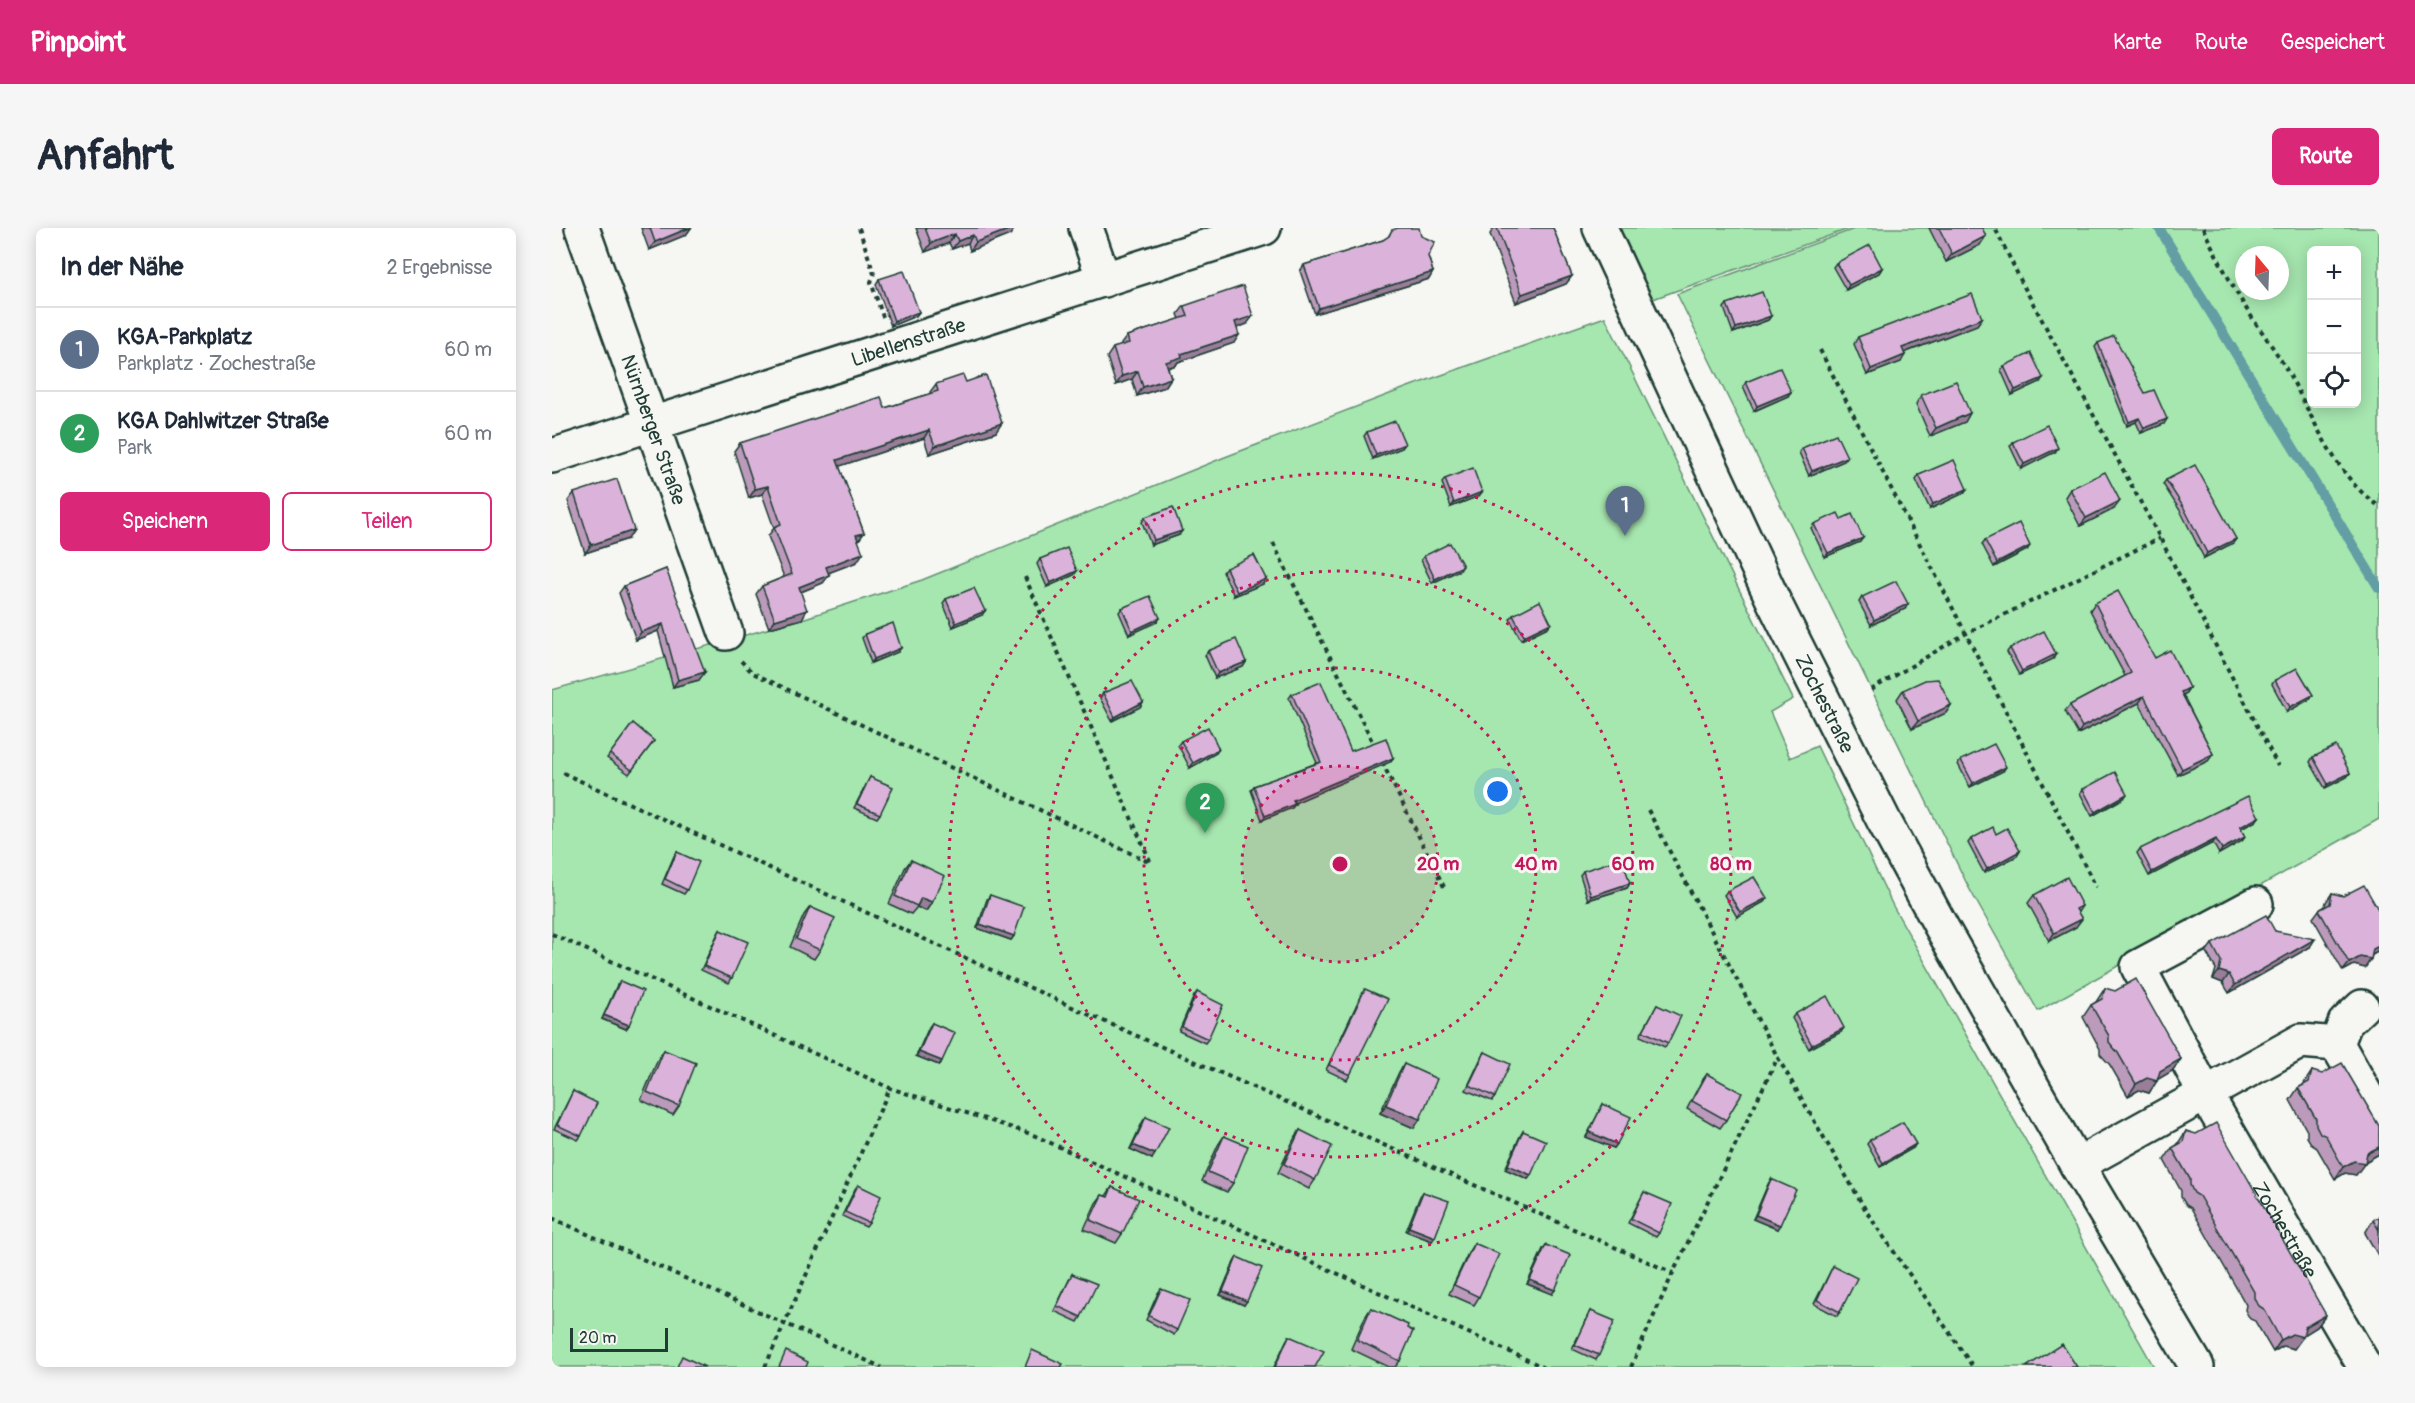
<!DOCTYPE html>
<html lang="de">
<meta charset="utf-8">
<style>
:root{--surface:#fff;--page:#f6f6f7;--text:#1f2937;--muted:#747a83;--line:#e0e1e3;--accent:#db2777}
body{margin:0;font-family:Pangolin,sans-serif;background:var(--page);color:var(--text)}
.controls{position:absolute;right:18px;top:18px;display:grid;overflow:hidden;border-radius:9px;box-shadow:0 3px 15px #0003}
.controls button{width:54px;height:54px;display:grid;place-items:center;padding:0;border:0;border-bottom:2px solid var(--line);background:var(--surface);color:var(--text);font:30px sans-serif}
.compass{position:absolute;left:1683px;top:18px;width:54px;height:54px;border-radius:50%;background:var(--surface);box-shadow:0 3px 15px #0003;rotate:341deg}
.scale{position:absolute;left:18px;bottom:15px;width:98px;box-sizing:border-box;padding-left:6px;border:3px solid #1f3d34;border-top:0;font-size:16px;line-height:21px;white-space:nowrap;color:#1f3d34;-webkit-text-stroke:4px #f6f6f2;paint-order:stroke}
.you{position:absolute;left:946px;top:564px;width:21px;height:21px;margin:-15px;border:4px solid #fff;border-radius:50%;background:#1a73e8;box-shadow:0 0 0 9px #1a73e833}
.badge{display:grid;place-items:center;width:39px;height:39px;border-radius:50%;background:var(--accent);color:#fff;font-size:20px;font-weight:700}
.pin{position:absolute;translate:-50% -50px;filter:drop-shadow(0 2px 3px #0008)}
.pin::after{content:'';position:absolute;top:32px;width:21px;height:18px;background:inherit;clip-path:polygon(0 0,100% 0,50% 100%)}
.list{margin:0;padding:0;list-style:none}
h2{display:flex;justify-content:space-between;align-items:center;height:78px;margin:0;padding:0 24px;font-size:26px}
h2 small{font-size:20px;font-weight:400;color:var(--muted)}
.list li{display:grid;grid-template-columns:39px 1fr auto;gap:18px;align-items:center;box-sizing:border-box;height:84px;padding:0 24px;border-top:2px solid var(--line)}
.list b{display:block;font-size:22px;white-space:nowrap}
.list p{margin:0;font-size:20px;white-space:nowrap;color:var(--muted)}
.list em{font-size:20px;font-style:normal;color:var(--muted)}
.actions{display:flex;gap:12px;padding:18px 24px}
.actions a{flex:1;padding:14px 0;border:2px solid var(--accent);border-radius:9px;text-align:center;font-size:21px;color:var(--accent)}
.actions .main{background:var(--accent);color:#fff}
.icon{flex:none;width:33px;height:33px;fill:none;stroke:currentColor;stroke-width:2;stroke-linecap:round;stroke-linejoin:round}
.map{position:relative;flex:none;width:1827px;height:1139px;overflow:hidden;border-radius:9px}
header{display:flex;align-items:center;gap:36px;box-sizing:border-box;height:84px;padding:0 30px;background:var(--accent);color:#fff}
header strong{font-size:28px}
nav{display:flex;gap:33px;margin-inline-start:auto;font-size:21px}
.intro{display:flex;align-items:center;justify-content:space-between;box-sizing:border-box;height:144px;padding:0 36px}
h1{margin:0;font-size:42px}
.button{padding:15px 27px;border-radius:9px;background:var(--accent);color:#fff;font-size:21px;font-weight:700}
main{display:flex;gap:36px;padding:0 36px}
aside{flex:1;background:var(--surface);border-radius:9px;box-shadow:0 3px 15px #0003}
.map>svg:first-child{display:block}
</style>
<header>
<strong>Pinpoint</strong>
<nav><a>Karte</a><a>Route</a><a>Gespeichert</a></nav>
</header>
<div class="intro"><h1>Anfahrt</h1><a class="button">Route</a></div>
<main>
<aside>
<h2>In der Nähe<small>2 Ergebnisse</small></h2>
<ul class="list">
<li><span class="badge" style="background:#5c6f8a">1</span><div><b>KGA-Parkplatz</b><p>Parkplatz · Zochestraße</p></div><em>60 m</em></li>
<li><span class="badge" style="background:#2e9e5b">2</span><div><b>KGA Dahlwitzer Straße</b><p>Park</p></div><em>60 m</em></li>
</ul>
<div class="actions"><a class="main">Speichern</a><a>Teilen</a></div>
</aside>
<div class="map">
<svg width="1827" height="1139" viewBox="0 0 1827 1139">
<rect width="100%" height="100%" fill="#f6f6f2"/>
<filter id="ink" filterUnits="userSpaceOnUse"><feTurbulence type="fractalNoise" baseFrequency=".0167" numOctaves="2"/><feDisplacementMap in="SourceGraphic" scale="12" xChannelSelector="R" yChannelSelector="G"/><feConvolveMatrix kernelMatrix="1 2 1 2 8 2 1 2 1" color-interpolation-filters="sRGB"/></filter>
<g filter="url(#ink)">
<g fill="#a6e6af" stroke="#629272" stroke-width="1.5" fill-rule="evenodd">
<path d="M1065 0H1299L1101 71Z"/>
<path d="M1305 0H1827V591L1486 783 1417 660 1125 66ZM1760 22H1804V176H1760ZM1692 27H1728V63H1692Z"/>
<path d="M1053 89 1241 471 1218 484 1238 530 1265 518 1341 678 1602 1139H0V462L250 391 370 352 673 229 856 159Z"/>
</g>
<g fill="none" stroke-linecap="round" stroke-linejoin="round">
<path stroke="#629ea3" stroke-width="10" d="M1607 0 1827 360"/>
<g stroke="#1f3d34" stroke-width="38">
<g id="minor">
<path id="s1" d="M30 0 174 405"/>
<path d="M534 0 552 52"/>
<path id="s2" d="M1048 0 1222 374 1332 593 1390 700 1525 937 1645 1139"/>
<path id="s3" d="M0 228 712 0"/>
<path id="s4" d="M1704 676 1586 739 1653 865 1813 1139"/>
<path d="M1785 816 1827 890"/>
<path d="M1525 937 1749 813 1785 816 1793 795 1810 779"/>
</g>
</g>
<g stroke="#1f3d34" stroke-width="4" stroke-dasharray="4.5 4.5" stroke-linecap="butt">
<path d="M307 0 322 46 319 54 331 89"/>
<path d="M1651 0C1665 29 1680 58 1697 85 1709 103 1722 120 1733 139 1759 183 1783 250 1827 278"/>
<path d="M1444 2 1470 55 1608 310 1726 538"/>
<path d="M1268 122 1544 659"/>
<path d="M721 315 822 517"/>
<path d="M473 349 599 635"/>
<path d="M189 433 201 445 599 635"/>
<path d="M1319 462 1413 406 1608 310"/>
<path d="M830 534 894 663"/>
<path d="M11 545 531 784 1121 1045"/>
<path d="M1096 582 1226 830 1316 986 1421 1139"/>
<path d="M0 706 338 860 479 906 991 1139"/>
<path d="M0 990 329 1139"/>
<path d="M213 1139 338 860"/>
<path d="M1079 1139 1121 1045 1225 831"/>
</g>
<use href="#minor" stroke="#f6f6f2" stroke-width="33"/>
</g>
<g fill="#bc9abb" stroke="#1f3d34" stroke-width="1.5">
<path d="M89 0H139L134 7 97 22Z"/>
<path d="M364 0H463L458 7 418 23 416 15 400 21 397 15 373 24Z"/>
<path d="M942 0H1001L1020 48 1014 56 964 75 938 6Z"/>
<path d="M1377 0H1430L1428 17 1394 34Z"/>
<path d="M840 2 876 28 881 44 877 51 763 86 748 43 752 37 831 12 836 9Z"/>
<path d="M1284 35 1330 40 1327 45 1294 62 1281 39Z"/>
<path d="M327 51 367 84 364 88 339 98 324 56Z"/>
<path d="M1175 76 1219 88 1216 92 1181 105 1172 80Z"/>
<path d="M632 78 695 96 685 100 682 115 626 134 624 137 616 140 619 150 613 159 585 168 580 151 564 157 555 129 561 120 569 118V116L575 108 628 91 626 86Z"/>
<path d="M1430 90 1425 97 1352 125 1349 134 1315 147 1302 116 1306 109Z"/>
<path d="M1546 115 1593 165 1612 196 1589 205 1584 194 1575 198 1543 119Z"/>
<path d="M1452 138 1488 154 1460 167 1449 142Z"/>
<path d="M414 154 444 204 377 226 372 210 287 238 312 305 306 313 305 334 276 345 277 347 271 355 249 364 250 391 217 400 204 366 210 358 232 349 216 308 222 300 210 266 197 270 182 223 188 215 333 180 378 166V164L384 156Z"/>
<path d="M1194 154 1236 168 1202 183 1191 159Z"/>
<path d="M1369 167 1418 185 1413 194 1378 208 1364 176Z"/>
<path d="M815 204 853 216 850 220 821 231 812 208Z"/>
<path d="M1461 214 1503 224 1469 241 1458 218Z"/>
<path d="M1250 220 1295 229 1292 233 1257 248 1247 224Z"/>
<path d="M1367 247 1412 265 1378 281 1364 252Z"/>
<path d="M893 251 930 264 927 268 899 279 890 255Z"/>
<path d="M1614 252 1684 311 1681 315 1652 330 1629 284 1611 256Z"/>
<path d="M1518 261 1562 281 1528 298 1513 269Z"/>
<path d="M22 265 76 311 33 325 16 273Z"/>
<path d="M593 289 627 307 599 317 590 294Z"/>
<path d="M1289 291 1308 314 1273 329 1259 300 1262 296Z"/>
<path d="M1433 312 1475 322 1442 339 1430 316Z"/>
<path d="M872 328 908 342 880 355 869 332Z"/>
<path d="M488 331 522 347 495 359 485 336Z"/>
<path d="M674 340 714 351 711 356 682 368 671 344Z"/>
<path d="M114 341 147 452 121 459 106 403 84 412 67 365 72 358Z"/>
<path d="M1310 369 1353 381 1319 397 1307 374Z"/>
<path d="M394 371 430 387 401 399 391 375Z"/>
<path d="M1543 375 1637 460 1633 466 1631 467 1661 526 1656 533 1626 547 1587 475 1526 506 1513 483 1518 477 1573 448 1538 382Z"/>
<path d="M570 380 608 390 605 394 577 407 567 384Z"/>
<path d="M961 387 999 395 996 399 969 412 958 391Z"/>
<path d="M313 406 346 424 319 435 310 410Z"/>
<path d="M1458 420 1501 431 1467 447 1455 424Z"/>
<path d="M656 423 694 434 691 439 663 450 653 427Z"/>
<path d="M1723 452 1758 471 1735 484 1720 456Z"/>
<path d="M1351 462 1399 477 1394 485 1360 501 1345 471Z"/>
<path d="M551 465 591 474 588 479 560 493 548 470Z"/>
<path d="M740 466 799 523 841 530 838 534 742 575 743 576 740 580 710 592 699 562 702 558 765 535 737 470Z"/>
<path d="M81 495 102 513 77 546 55 530Z"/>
<path d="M629 513 664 525 638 540 626 517Z"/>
<path d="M1761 529 1798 545 1795 549 1773 560 1758 534Z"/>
<path d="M1409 532 1451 543 1418 559 1406 536Z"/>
<path d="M318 549 328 586 325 590 302 580Z"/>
<path d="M1531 561 1572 570 1540 588 1528 565Z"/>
<path d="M1707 589 1704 593 1689 601 1693 609 1690 613 1667 626 1661 615 1597 648 1585 625 1588 621Z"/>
<path d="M1444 606 1468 623 1465 628 1432 645 1416 615 1419 611Z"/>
<path d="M125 624 135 662 132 666 110 656 122 628Z"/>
<path d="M359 632 380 674 374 683 365 679 359 686 337 676 353 640Z"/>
<path d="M1031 643 1078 655 1075 660 1036 672 1028 647Z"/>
<path d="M1175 663 1212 674 1185 689 1172 667Z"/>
<path d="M1780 665 1827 683V723L1820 727 1819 731 1813 740 1802 737 1791 743 1761 690 1767 682 1773 678 1774 674Z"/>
<path d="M438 667 462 708 459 712 425 700 435 671Z"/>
<path d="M1482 667 1530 678 1526 684 1524 699 1497 713 1476 675Z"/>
<path d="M258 679 268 722 262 731 238 719 252 687Z"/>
<path d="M168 702 180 750 177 755 149 742 165 707Z"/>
<path d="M1723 703 1758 719 1677 765 1671 755 1661 751 1664 741 1654 724 1660 716Z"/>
<path d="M68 753 77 797 74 801 50 791 65 757Z"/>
<path d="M1553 760 1629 831 1620 843 1606 851 1597 865 1587 862 1576 868 1558 837 1548 826V821L1531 789 1539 777 1544 774Z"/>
<path d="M813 761 798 847 795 852 774 842 810 765Z"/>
<path d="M645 764 656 811 653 815 627 803 642 768Z"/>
<path d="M1105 777 1116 815 1113 819 1088 808Z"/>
<path d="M1243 786 1289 804 1257 821 1240 790Z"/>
<path d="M380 795 387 837 364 828 377 799Z"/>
<path d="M112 822 127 878 121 887 89 872 106 831Z"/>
<path d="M933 824 943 869 940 873 914 862 930 828Z"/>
<path d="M852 836 868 891 862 900 828 885 847 844Z"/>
<path d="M1760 843 1827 926 1813 934 1804 947 1793 945 1783 951 1765 920 1760 917 1755 909V903L1738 872 1746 860 1751 857Z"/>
<path d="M1155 846 1174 892 1168 900 1135 881 1149 854Z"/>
<path d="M21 863 29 908 26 912 2 901Z"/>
<path d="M1051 876 1065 916 1062 920 1034 909Z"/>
<path d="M594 889 600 931 578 921 591 893Z"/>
<path d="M748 902 763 952 757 961 726 945 742 911Z"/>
<path d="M971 903 979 947 976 951 953 941 968 908Z"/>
<path d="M1634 903 1774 1087 1765 1099 1751 1107 1742 1121 1731 1118 1721 1124 1703 1093 1698 1091 1693 1082 1694 1077 1639 980 1634 977 1629 969V963L1612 932 1620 920 1625 917Z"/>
<path d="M672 908 681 955 675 964 650 953 666 917Z"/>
<path d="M1318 912 1361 920 1328 939 1315 916Z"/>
<path d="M1219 951 1225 1001 1201 991 1216 956Z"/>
<path d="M306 957 317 995 314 999 290 988 303 961Z"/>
<path d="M560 959 570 1006 564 1015 532 1001 544 975 550 967 554 968Z"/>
<path d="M871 964 880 1013 854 1003 868 968Z"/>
<path d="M1092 964 1107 1005 1104 1009 1076 995Z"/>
<path d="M1827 987V1029L1813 1005 1821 992 1826 990Z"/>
<path d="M922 1015 927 1069 922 1077 897 1066 917 1023Z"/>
<path d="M994 1017 1000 1066 975 1056 991 1021Z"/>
<path d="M685 1029 692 1077 668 1067 682 1034Z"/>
<path d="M1281 1038 1288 1084 1285 1088 1262 1076Z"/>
<path d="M520 1046 529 1089 526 1094 502 1083Z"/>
<path d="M609 1061 625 1102 622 1107 594 1092 606 1065Z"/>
<path d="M819 1080 848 1133 843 1139H837L799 1121 813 1089Z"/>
<path d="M1039 1083 1047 1127 1044 1132 1020 1121 1036 1087Z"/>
<path d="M737 1108 763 1139H722L734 1113Z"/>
</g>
<g fill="#997d99" stroke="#1f3d34" stroke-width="1.5">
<path d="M137 0H139L134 7 97 22 103 14Z"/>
<path d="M461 0H463L458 7 418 23 424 14Z"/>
<path d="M403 6 397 15 373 24 379 15Z"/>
<path d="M421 7 416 15 400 21 406 13Z"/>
<path d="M1434 8 1428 17 1394 34 1400 26Z"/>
<path d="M1330 40 1327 45 1294 62 1297 57Z"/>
<path d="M881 44 877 51 763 86 767 80Z"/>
<path d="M1020 48 1014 56 964 75 970 66Z"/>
<path d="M367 84 364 88 339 98 342 93Z"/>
<path d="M701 88 695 96 677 103 683 94Z"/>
<path d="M1219 88 1216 92 1181 105 1184 100Z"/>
<path d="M1430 90 1425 97 1346 127 1350 120Z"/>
<path d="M687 107 682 115 626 134 624 137 608 142 614 134 629 126Z"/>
<path d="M1353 127 1349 134 1315 147 1319 141Z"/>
<path d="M586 143 580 151 564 157 570 148Z"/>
<path d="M619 150 613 159 585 168 591 159Z"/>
<path d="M1491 150 1488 154 1460 167 1463 162Z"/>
<path d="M1239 164 1236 168 1202 183 1205 178Z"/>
<path d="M1418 185 1413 194 1378 208 1384 200Z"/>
<path d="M1587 190 1584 194 1575 198 1577 194Z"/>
<path d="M1615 191 1612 196 1589 205 1592 200Z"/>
<path d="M450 195 444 204 377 226 383 218Z"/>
<path d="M377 202 372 210 279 241 285 232Z"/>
<path d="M853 216 850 220 821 231 824 227Z"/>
<path d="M1506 220 1503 224 1469 241 1472 236Z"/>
<path d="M1295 229 1292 233 1257 248 1260 243Z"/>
<path d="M216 258 210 266 197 270 203 261Z"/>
<path d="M1415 261 1412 265 1378 281 1381 276Z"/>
<path d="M930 264 927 268 899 279 902 275Z"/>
<path d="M1568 273 1562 281 1528 298 1534 290Z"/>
<path d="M82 302 76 311 33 325 39 317Z"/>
<path d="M630 303 627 307 599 317 602 312Z"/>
<path d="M312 305 306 313 304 307Z"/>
<path d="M1311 310 1308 314 1273 329 1276 325Z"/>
<path d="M1684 311 1681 315 1652 330 1655 325Z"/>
<path d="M1478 318 1475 322 1442 339 1445 335Z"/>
<path d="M311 325 305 334 268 348 274 339Z"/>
<path d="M911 338 908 342 880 355 883 351Z"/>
<path d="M525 343 522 347 495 359 498 355Z"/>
<path d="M277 347 271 355 241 367 247 359Z"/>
<path d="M714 351 711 356 682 368 685 364Z"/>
<path d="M1356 376 1353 381 1319 397 1322 392Z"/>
<path d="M255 382 250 391 217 400 223 392Z"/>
<path d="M433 383 430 387 401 399 404 395Z"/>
<path d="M608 390 605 394 577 407 580 403Z"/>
<path d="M999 395 996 399 969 412 972 408Z"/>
<path d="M111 396 106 403 84 412 89 404Z"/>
<path d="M349 420 346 424 319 435 322 431Z"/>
<path d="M1504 426 1501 431 1467 447 1470 443Z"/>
<path d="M694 434 691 439 663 450 666 445Z"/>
<path d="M153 444 147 452 121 459 126 452Z"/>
<path d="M1637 460 1633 466 1624 471 1629 464Z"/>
<path d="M1761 467 1758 471 1735 484 1738 479Z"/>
<path d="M1592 468 1587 475 1526 506 1530 499Z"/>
<path d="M591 474 588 479 560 493 563 489Z"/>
<path d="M1399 477 1394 485 1360 501 1366 493Z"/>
<path d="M667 521 664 525 638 540 641 535Z"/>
<path d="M1661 526 1656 533 1626 547 1630 541Z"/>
<path d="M841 530 838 534 738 577 741 572Z"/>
<path d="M1454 539 1451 543 1418 559 1421 555Z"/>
<path d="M1798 545 1795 549 1773 560 1776 556Z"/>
<path d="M1575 566 1572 570 1540 588 1543 584Z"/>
<path d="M743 576 740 580 710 592 713 588Z"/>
<path d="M1707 589 1704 593 1685 603 1688 599Z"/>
<path d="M1693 609 1690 613 1667 626 1670 621Z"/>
<path d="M1664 611 1661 615 1597 648 1600 644Z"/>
<path d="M1468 623 1465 628 1432 645 1435 641Z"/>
<path d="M1078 655 1075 660 1036 672 1039 668Z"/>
<path d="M369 670 380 674 374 683 365 679Z"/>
<path d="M1215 670 1212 674 1185 689 1188 684Z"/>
<path d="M1530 691 1524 699 1497 713 1502 705Z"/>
<path d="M428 696 462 708 459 712 425 700Z"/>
<path d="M1763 711 1758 719 1677 765 1683 757Z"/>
<path d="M1827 718V723L1815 730 1821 721Z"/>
<path d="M1808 729 1819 731 1813 740 1802 737 1791 743 1797 735Z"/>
<path d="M1667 743 1677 746 1671 755 1661 751Z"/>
<path d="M52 787 77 797 74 801 50 791Z"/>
<path d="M1292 800 1289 804 1257 821 1260 817Z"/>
<path d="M367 824 390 833 387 837 364 828Z"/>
<path d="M1629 831 1620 843 1603 853H1605L1597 865 1587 862 1576 868 1584 856Z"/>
<path d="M834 877 868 891 862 900 828 885Z"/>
<path d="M1037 904 1065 916 1062 920 1034 909Z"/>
<path d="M1364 916 1361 920 1328 939 1331 935Z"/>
<path d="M581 917 603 926 600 931 578 921Z"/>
<path d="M1827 919V926L1811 935H1813L1804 947 1793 945 1783 951 1791 939Z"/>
<path d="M956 937 979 947 976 951 953 941Z"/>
<path d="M1204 987 1228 997 1225 1001 1201 991Z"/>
<path d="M857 999 883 1009 880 1013 854 1003Z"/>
<path d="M978 1052 1003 1062 1000 1066 975 1056Z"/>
<path d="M671 1063 695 1073 692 1077 668 1067Z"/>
<path d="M1774 1087 1765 1099 1749 1109H1751L1742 1121 1731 1118 1721 1124 1729 1112Z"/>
</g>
<g fill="#dbb3da" stroke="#1f3d34" stroke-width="1.5">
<path d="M98 0H137L103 14Z"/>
<path d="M373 0H461L424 14 421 7 406 13 403 6 379 15Z"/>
<path d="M846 0H867L869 8 883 14 876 28 881 44 767 80 752 37 831 12 837 8 840 2Z"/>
<path d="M945 0H1001L1020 48 970 66Z"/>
<path d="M1387 0H1430L1434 8 1400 26Z"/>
<path d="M1318 17 1330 40 1297 57 1284 35Z"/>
<path d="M352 43 367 84 342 93 327 51Z"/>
<path d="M691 58 701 88 683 94 687 107 629 126 630 129 614 134 619 150 591 159 586 143 570 148 561 120 577 115 575 108 636 88 632 78Z"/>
<path d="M1210 64 1219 88 1184 100 1175 76Z"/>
<path d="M1420 66 1430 90 1350 120 1353 127 1319 141 1306 109Z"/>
<path d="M1562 108 1593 165 1602 162 1615 191 1592 200 1587 190 1577 194 1546 115Z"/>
<path d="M1479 125 1491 150 1463 162 1452 138Z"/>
<path d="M1228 140 1239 164 1205 178 1194 154Z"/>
<path d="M411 147 414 154 434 147 450 195 383 218 377 202 285 232 312 305 304 307 311 325 274 339 277 347 247 359 255 382 223 392 210 358 240 346 222 299 229 296 216 258 203 261 188 215 329 169 333 180 386 163 384 156Z"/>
<path d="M1404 153 1418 185 1384 200 1369 167Z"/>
<path d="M843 193 853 216 824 227 815 204Z"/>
<path d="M1495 197 1506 220 1472 236 1461 214Z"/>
<path d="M1284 206 1295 229 1260 243 1250 220Z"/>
<path d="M1402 232 1415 261 1381 276 1367 247Z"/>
<path d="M1643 237 1684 311 1655 325 1632 280 1614 252Z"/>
<path d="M921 240 930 264 902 275 893 251Z"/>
<path d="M1553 244 1568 273 1534 290 1518 261Z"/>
<path d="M65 251 82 302 39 317 22 265Z"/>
<path d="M621 279 630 303 602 312 593 289Z"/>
<path d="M1286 285 1289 291 1300 286 1311 310 1276 325 1262 296Z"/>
<path d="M1467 295 1478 318 1445 335 1433 312Z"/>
<path d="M898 315 911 338 883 351 872 328Z"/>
<path d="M515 320 525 343 498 355 488 331Z"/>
<path d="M702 327 714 351 685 364 674 340Z"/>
<path d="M114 341 153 444 126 452 111 396 89 404 72 358Z"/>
<path d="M1344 353 1356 376 1322 392 1310 369Z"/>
<path d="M422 360 433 383 404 395 394 371Z"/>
<path d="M1566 363 1603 430 1618 422 1637 460 1629 464 1661 526 1630 541 1592 468 1530 499 1518 477 1579 445 1543 375Z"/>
<path d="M598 368 608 390 580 403 570 380Z"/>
<path d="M988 373 999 395 972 408 961 387Z"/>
<path d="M341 395 349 420 322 431 313 406Z"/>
<path d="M1492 403 1504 426 1470 443 1458 420Z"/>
<path d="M684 411 694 434 666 445 656 423Z"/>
<path d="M1745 440 1761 467 1738 479 1723 452Z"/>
<path d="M1386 451 1399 477 1366 493 1351 462 1373 452Z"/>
<path d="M580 453 591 474 563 489 551 465Z"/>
<path d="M769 454 799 523 834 510 841 530 741 572 743 576 713 588 702 558 769 534 740 466Z"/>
<path d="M81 495 102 513 80 542 58 526Z"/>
<path d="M656 499 667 521 641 535 629 513Z"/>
<path d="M1442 516 1454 539 1421 555 1409 532Z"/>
<path d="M1784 518 1798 545 1776 556 1761 529Z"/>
<path d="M1563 544 1575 566 1543 584 1531 561Z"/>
<path d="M318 549 341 559 328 586 305 576Z"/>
<path d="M1696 568 1707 589 1688 599 1693 609 1670 621 1664 611 1600 644 1588 621Z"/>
<path d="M1441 599 1444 606 1455 600 1468 623 1435 641 1419 611Z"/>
<path d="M125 624 147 634 135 662 113 651Z"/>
<path d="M1070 630 1078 655 1039 668 1031 643Z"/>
<path d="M359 632 393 648 380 674 369 670 365 678 343 668Z"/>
<path d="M1202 649 1215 670 1188 684 1175 663Z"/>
<path d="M1515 649 1530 678 1524 681 1530 691 1502 705 1482 667Z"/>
<path d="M1812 657 1827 683V718L1821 721 1819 731 1808 729 1797 735 1767 682 1778 676 1780 665 1791 668Z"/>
<path d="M438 667 472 679 462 708 428 696Z"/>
<path d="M258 679 283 690 268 722 244 711Z"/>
<path d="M1714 687 1723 703 1763 711 1683 757 1677 746 1667 743 1669 733 1660 716Z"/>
<path d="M168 702 196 714 180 750 152 738Z"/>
<path d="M1584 751 1629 831 1608 843 1605 853 1595 850 1584 856 1566 825 1557 814V808L1539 777 1550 771 1553 760 1563 763Z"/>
<path d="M68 753 91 763 77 797 52 787Z"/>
<path d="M813 761 836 771 798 847 777 837Z"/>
<path d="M645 764 671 777 656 811 630 799Z"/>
<path d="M1275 768 1292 800 1260 817 1243 786Z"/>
<path d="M1105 777 1129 788 1116 815 1091 803Z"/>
<path d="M380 795 403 805 390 833 367 824Z"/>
<path d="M112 822 144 835 127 878 95 864Z"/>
<path d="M933 824 958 836 943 869 917 857Z"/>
<path d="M1790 835 1827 898V919L1815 925 1813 935 1802 933 1791 939 1774 908 1768 905 1764 897V891L1746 860 1757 854 1760 843 1770 846Z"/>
<path d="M852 836 885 851 868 891 834 877Z"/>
<path d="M1155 846 1190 865 1174 892 1140 873Z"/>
<path d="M21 863 45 875 29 908 5 897Z"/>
<path d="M1051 876 1079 889 1065 916 1037 904Z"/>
<path d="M594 889 617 899 603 926 581 917Z"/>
<path d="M1351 894 1364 916 1331 935 1318 912Z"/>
<path d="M1664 895 1774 1087 1753 1099 1751 1109 1740 1106 1729 1112 1712 1081 1707 1078 1702 1070V1064L1647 968 1642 965 1638 957V951L1620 920 1631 914 1634 903 1644 906Z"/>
<path d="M748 902 780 918 763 952 732 936Z"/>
<path d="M971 903 994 913 979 947 956 937Z"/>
<path d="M672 908 696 918 681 955 656 944Z"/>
<path d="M1219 951 1244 962 1228 997 1204 987Z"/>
<path d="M306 957 329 968 317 995 293 984Z"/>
<path d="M560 959 587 971 570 1006 538 992 550 967 556 969Z"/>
<path d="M871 964 897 973 883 1009 857 999Z"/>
<path d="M1092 964 1120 976 1107 1005 1079 991Z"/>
<path d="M1827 989V1002L1821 992Z"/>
<path d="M922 1015 947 1026 927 1069 902 1057Z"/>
<path d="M994 1017 1018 1027 1003 1062 978 1052Z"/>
<path d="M685 1029 710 1040 695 1073 671 1063Z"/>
<path d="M1281 1038 1305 1050 1288 1084 1265 1072Z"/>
<path d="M520 1046 545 1056 529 1089 505 1078Z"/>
<path d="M609 1061 638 1072 625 1102 597 1088Z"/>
<path d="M819 1080 856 1097 855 1100 861 1103 848 1133 805 1112Z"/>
<path d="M1039 1083 1063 1093 1047 1127 1023 1117Z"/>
<path d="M737 1108 772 1123 763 1139H723Z"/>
<path d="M1510 1116 1525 1139H1474Z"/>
<path d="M480 1122 511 1136 509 1139H473Z"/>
<path d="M234 1123 256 1134 254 1139H227Z"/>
<path d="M130 1128 153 1139H125Z"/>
</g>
</g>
<circle cx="788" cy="636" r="98" fill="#c2185b" fill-opacity=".12"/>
<g fill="none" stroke="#c2185b" stroke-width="3" stroke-dasharray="3 6">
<circle cx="788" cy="636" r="98"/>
<circle cx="788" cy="636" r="196"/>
<circle cx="788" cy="636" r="293"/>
<circle cx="788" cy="636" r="391"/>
</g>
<g text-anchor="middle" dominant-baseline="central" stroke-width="6" stroke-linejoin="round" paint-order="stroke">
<g font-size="20" fill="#1f3d34" stroke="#f6f6f2">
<text stroke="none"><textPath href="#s3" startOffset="374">Libellenstraße</textPath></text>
<text stroke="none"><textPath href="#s1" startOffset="214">Nürnberger Straße</textPath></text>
<text stroke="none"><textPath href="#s2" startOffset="526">Zochestraße</textPath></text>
<text stroke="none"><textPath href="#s4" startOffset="435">Zochestraße</textPath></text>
</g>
</g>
<circle cx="788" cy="636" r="9" fill="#c2185b" stroke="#f6f6f2" stroke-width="3"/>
<g font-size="18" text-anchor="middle" font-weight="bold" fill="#c2185b" stroke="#f6f6f2" stroke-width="6" stroke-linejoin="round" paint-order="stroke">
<text x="886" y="642">20 m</text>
<text x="984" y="642">40 m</text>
<text x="1081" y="642">60 m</text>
<text x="1179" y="642">80 m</text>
</g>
</svg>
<div class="controls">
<button>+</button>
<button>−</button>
<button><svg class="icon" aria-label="locate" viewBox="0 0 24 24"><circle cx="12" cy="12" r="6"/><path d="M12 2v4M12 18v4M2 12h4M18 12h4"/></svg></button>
</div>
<svg class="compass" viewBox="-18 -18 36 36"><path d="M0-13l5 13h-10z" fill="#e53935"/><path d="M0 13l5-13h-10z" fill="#747a83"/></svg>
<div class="scale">20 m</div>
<div class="you"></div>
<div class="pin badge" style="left:1073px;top:308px;background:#5c6f8a">1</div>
<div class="pin badge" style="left:653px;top:605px;background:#2e9e5b">2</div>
</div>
</main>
